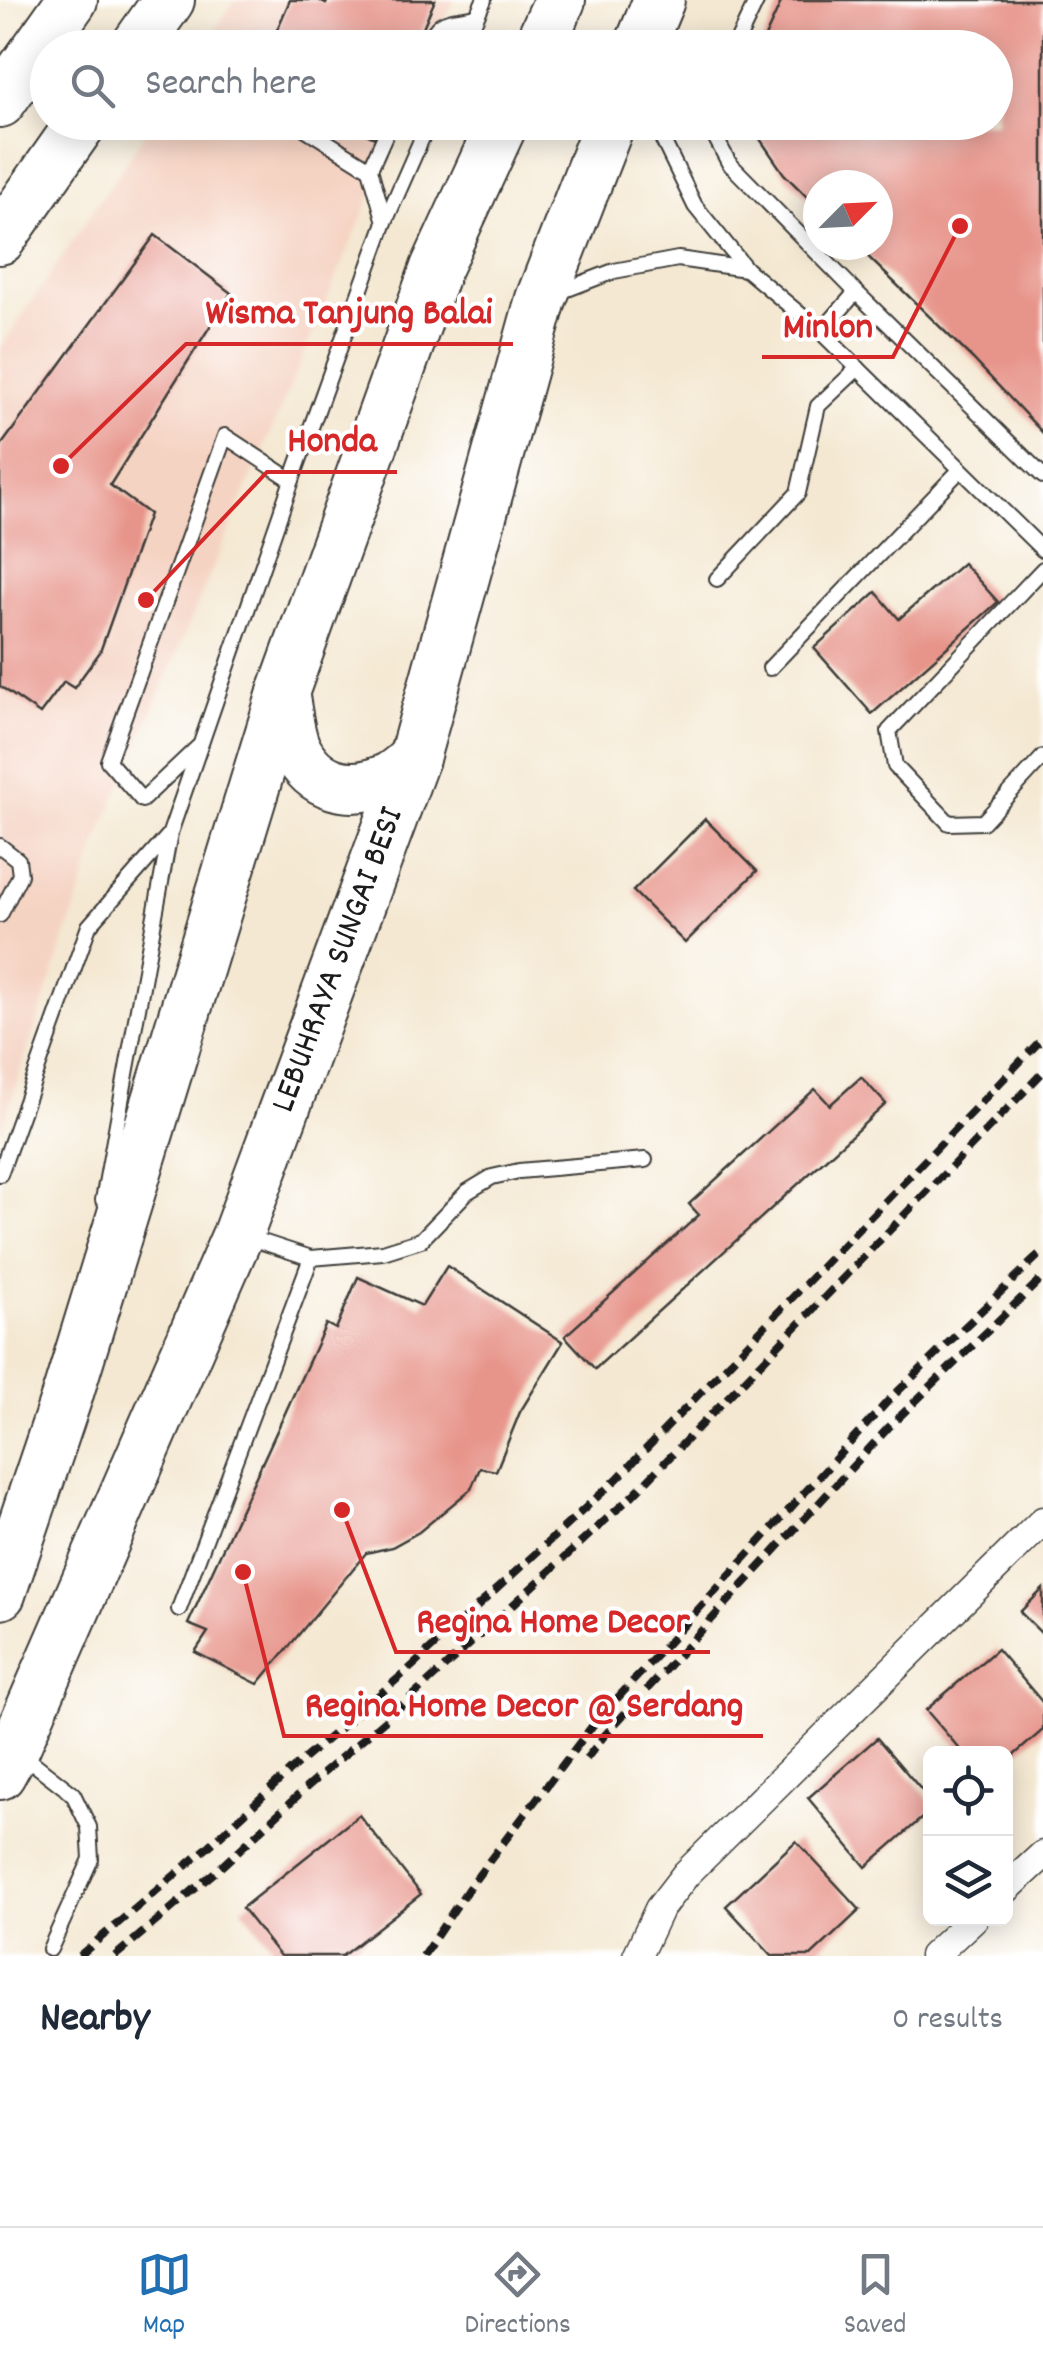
<!DOCTYPE html>
<style>
:root{--surface:#fff;--page:#f6f6f7;--text:#1f2937;--muted:#747a83;--line:#e0e1e3;--accent:#1f6fb2}
body{margin:0;font-family:Dekko,sans-serif;background:var(--page);color:var(--text)}
.controls{position:absolute;right:30px;bottom:30px;display:grid;overflow:hidden;border-radius:15px;box-shadow:0 5px 25px #0003}
.controls button{width:90px;height:90px;display:grid;place-items:center;padding:0;border:0;border-bottom:2px solid var(--line);background:var(--surface);color:var(--text);font:50px sans-serif}
.compass{position:absolute;left:803px;top:170px;width:90px;height:90px;border-radius:50%;background:var(--surface);box-shadow:0 5px 25px #0003;rotate:66deg}
.list{margin:0;padding:0;list-style:none}
h2{display:flex;justify-content:space-between;align-items:center;height:130px;margin:0;padding:0 40px;font-size:42px}
h2 small{font-size:32px;font-weight:400;color:var(--muted)}
.icon{flex:none;width:55px;height:55px;fill:none;stroke:currentColor;stroke-width:2;stroke-linecap:round;stroke-linejoin:round}
.map{position:relative;flex:none;width:1043px;height:1956px;overflow:hidden}
.search{position:absolute;background:var(--surface);box-shadow:0 5px 25px #0003;left:30px;right:30px;top:30px;height:110px;display:flex;align-items:center;gap:25px;box-sizing:border-box;padding:0 35px;border-radius:55px;color:var(--muted);font-size:38px}
.sheet{height:270px;background:var(--surface)}
nav{display:flex;justify-content:space-around;align-items:center;box-sizing:border-box;height:140px;border-top:2px solid var(--line);background:var(--surface);font-size:28px;color:var(--muted)}
nav a{display:grid;justify-items:center;gap:5px}
nav .on{color:var(--accent)}
.map>svg:first-child{display:block}
</style>
<div class="map">
<svg width="1043" height="1956" viewBox="0 0 1043 1956">
<rect width="100%" height="100%" fill="#fff"/>
<filter id="ink" filterUnits="userSpaceOnUse"><feTurbulence type="fractalNoise" baseFrequency=".01" numOctaves="2"/><feDisplacementMap in="SourceGraphic" scale="20" xChannelSelector="R" yChannelSelector="G"/><feConvolveMatrix kernelMatrix="1 2 1 2 8 2 1 2 1" color-interpolation-filters="sRGB"/></filter>
<filter id="wash" filterUnits="userSpaceOnUse"><feTurbulence type="fractalNoise" baseFrequency=".0048" numOctaves="4" result="noise"/><feDisplacementMap in="SourceGraphic" scale="40" xChannelSelector="R" yChannelSelector="G"/><feGaussianBlur stdDeviation="2.25" result="paint"/><feColorMatrix in="noise" values="0 0 0 0 0 0 0 0 0 0 0 0 0 0 0 0 0 1.4 0 .05"/><feComposite in="paint" operator="in"/></filter>
<g filter="url(#wash)">
<rect width="100%" height="100%" fill="#f4e8d2"/>
<g fill="#f5d3c2">
<path d="M235 0H454L434 47 203 48Z"/>
<path d="M152 123H402L102 829 0 1133V349Z"/>
</g>
<g id="blocks">
<g fill="#e7948a">
<path d="M290 0H318L326 4 328 0H435L414 48H269Z"/>
<path d="M782 0H1043V433L973 359 856 245H878V185H818V208L784 174 760 139 753 122H996V48H760Z"/>
<path d="M340 122H381L375 138Z"/>
<path d="M155 235 231 293 110 485 149 514 100 652 74 688 64 682 40 714 0 686V447Z"/>
<path d="M963 563 998 602 872 714 814 648 876 592 899 619Z"/>
<path d="M705 819 757 871 685 943 633 891Z"/>
<path d="M861 1077 886 1104 595 1369 565 1336 699 1215 689 1204 815 1089 830 1105Z"/>
<path d="M447 1266 563 1342 520 1412 496 1471 480 1468 471 1489 419 1532 392 1547 366 1553 258 1684 195 1652 208 1632 188 1624 326 1324 336 1329 358 1277 422 1306Z"/>
<path d="M1043 1589V1635L1020 1612Z"/>
<path d="M997 1649 1043 1703V1730L1006 1762V1754H964L926 1710Z"/>
<path d="M877 1738 930 1800V1811L866 1867 808 1798Z"/>
<path d="M359 1815 421 1894 342 1956H280L242 1908Z"/>
<path d="M796 1841 860 1910 811 1956H772L726 1906Z"/>
</g>
</g>
</g>
<g filter="url(#ink)">
<use href="#blocks" fill-opacity="0" stroke="#3c3b37" stroke-width="2.5"/>
<g fill="none" stroke-linecap="round" stroke-linejoin="round">
<g stroke="#3c3b37" stroke-width="18">
<g id="service">
<path d="M425 48C439 17 445 22 476 16"/>
<path d="M462 48 484 0"/>
<path d="M734 48 757 0"/>
<path d="M295 122 370 169"/>
<path d="M654 122 695 206 746 269 821 332 1043 550"/>
<path d="M711 122 712 131 729 163 856 292"/>
<path d="M385 222 370 169 391 122"/>
<path d="M557 293 614 271 678 259 746 269"/>
<path d="M821 332 856 292 1043 476"/>
<path d="M1043 569 889 731 895 766 949 823 983 822 1043 757"/>
<path d="M717 579 798 493 818 406 858 368"/>
<path d="M770 668 960 470"/>
<path d="M198 747 142 800 108 761 225 436 292 480"/>
<path d="M0 846 18 860 20 875 0 915"/>
<path d="M0 1174 89 926 169 835"/>
<path d="M103 1200 170 833 292 480 385 222 429 122"/>
<path d="M244 1236 311 1258 383 1252 421 1240 467 1192 492 1177 519 1171 645 1160"/>
<path d="M179 1609 311 1258"/>
<path d="M23 1755 73 1794 89 1827 91 1859 50 1949"/>
</g>
</g>
<g stroke="#3c3b37" stroke-width="31">
<g id="minor">
<path d="M1006 1889 1043 1855"/>
<path d="M637 1956 659 1909 686 1874 1043 1521"/>
<path d="M933 1956 974 1918"/>
</g>
</g>
<g stroke="#3c3b37" stroke-width="54">
<g id="motorway">
<path d="M135 48 169 0"/>
<path d="M538 48 560 0"/>
<path d="M639 48 659 0"/>
<path d="M0 102 72 0"/>
<path d="M0 239 82 122"/>
<path d="M283 693C287 710 288 732 295 748 314 787 351 796 389 778 398 773 407 765 414 758"/>
<path d="M0 1594 68 1393 283 693 436 268 503 122"/>
<path id="s1" d="M0 1774 14 1749 238 1234 414 758 541 299 610 122"/>
</g>
</g>
<use href="#service" stroke="#fff" stroke-width="14"/>
<use href="#minor" stroke="#fff" stroke-width="28"/>
<use href="#motorway" stroke="#fff" stroke-width="50"/>
<g stroke="#1c1c1c" stroke-width="8" stroke-dasharray="15 8" stroke-linecap="butt">
<path d="M586 1759 604 1736 889 1427 1043 1277"/>
<path d="M79 1956 207 1848 291 1770 408 1670 617 1479 1043 1038"/>
<path d="M115 1956 222 1866 307 1787 423 1687 633 1495 1043 1072"/>
<path d="M423 1956 468 1889 593 1725 888 1401 1043 1251"/>
</g>
</g>
</g>
<g text-anchor="middle" dominant-baseline="central" stroke-width="8" stroke-linejoin="round" paint-order="stroke">
<g font-size="35" fill="#1c1c1c" stroke="#fff">
<text stroke="none"><textPath href="#s1" startOffset="882">LEBUHRAYA SUNGAI BESI</textPath></text>
</g>
</g>
<path fill="none" stroke="#d62828" stroke-width="4" d="M61 466L186 344H513M960 226L893 357H762M146 600L267 472H397M342 1510L396 1652H710M243 1572L284 1736H763"/>
<g fill="#d62828" stroke="#fff" stroke-width="4">
<circle cx="61" cy="466" r="10"/>
<circle cx="960" cy="226" r="10"/>
<circle cx="146" cy="600" r="10"/>
<circle cx="342" cy="1510" r="10"/>
<circle cx="243" cy="1572" r="10"/>
</g>
<g font-size="38" text-anchor="middle" font-weight="bold" fill="#d62828" stroke="#fff" stroke-width="8" stroke-linejoin="round" paint-order="stroke">
<text x="349" y="323">Wisma Tanjung Balai</text>
<text x="828" y="337">Minlon</text>
<text x="332" y="451">Honda</text>
<text x="553" y="1632">Regina Home Decor</text>
<text x="524" y="1716">Regina Home Decor @ Serdang</text>
</g>
</svg>
<div class="controls">
<button><svg class="icon" aria-label="locate" viewBox="0 0 24 24"><circle cx="12" cy="12" r="6"/><path d="M12 2v4M12 18v4M2 12h4M18 12h4"/></svg></button>
<button><svg class="icon" aria-label="layers" viewBox="0 0 24 24"><path d="M12 4l9 5-9 5-9-5zM3 14l9 5 9-5"/></svg></button>
</div>
<svg class="compass" viewBox="-18 -18 36 36"><path d="M0-13l5 13h-10z" fill="#e53935"/><path d="M0 13l5-13h-10z" fill="#747a83"/></svg>
<div class="search"><svg class="icon" aria-label="search" viewBox="0 0 24 24"><circle cx="10" cy="10" r="6"/><path d="M15 15l6 6"/></svg>Search here</div>
</div>
<section class="sheet">
<h2>Nearby<small>0 results</small></h2>
<ul class="list">
</ul>
</section>
<nav>
<a class="on"><svg class="icon" aria-label="map" viewBox="0 0 24 24"><path d="M3 6l6-2 6 2 6-2v14l-6 2-6-2-6 2zM9 4v14M15 6v14"/></svg>Map</a>
<a><svg class="icon" aria-label="directions" viewBox="0 0 24 24"><path d="M12 3l9 9-9 9-9-9zM9 14v-3h6M13 9l2 2-2 2"/></svg>Directions</a>
<a><svg class="icon" aria-label="saved" viewBox="0 0 24 24"><path d="M7 4h10v16l-5-4-5 4z"/></svg>Saved</a>
</nav>
